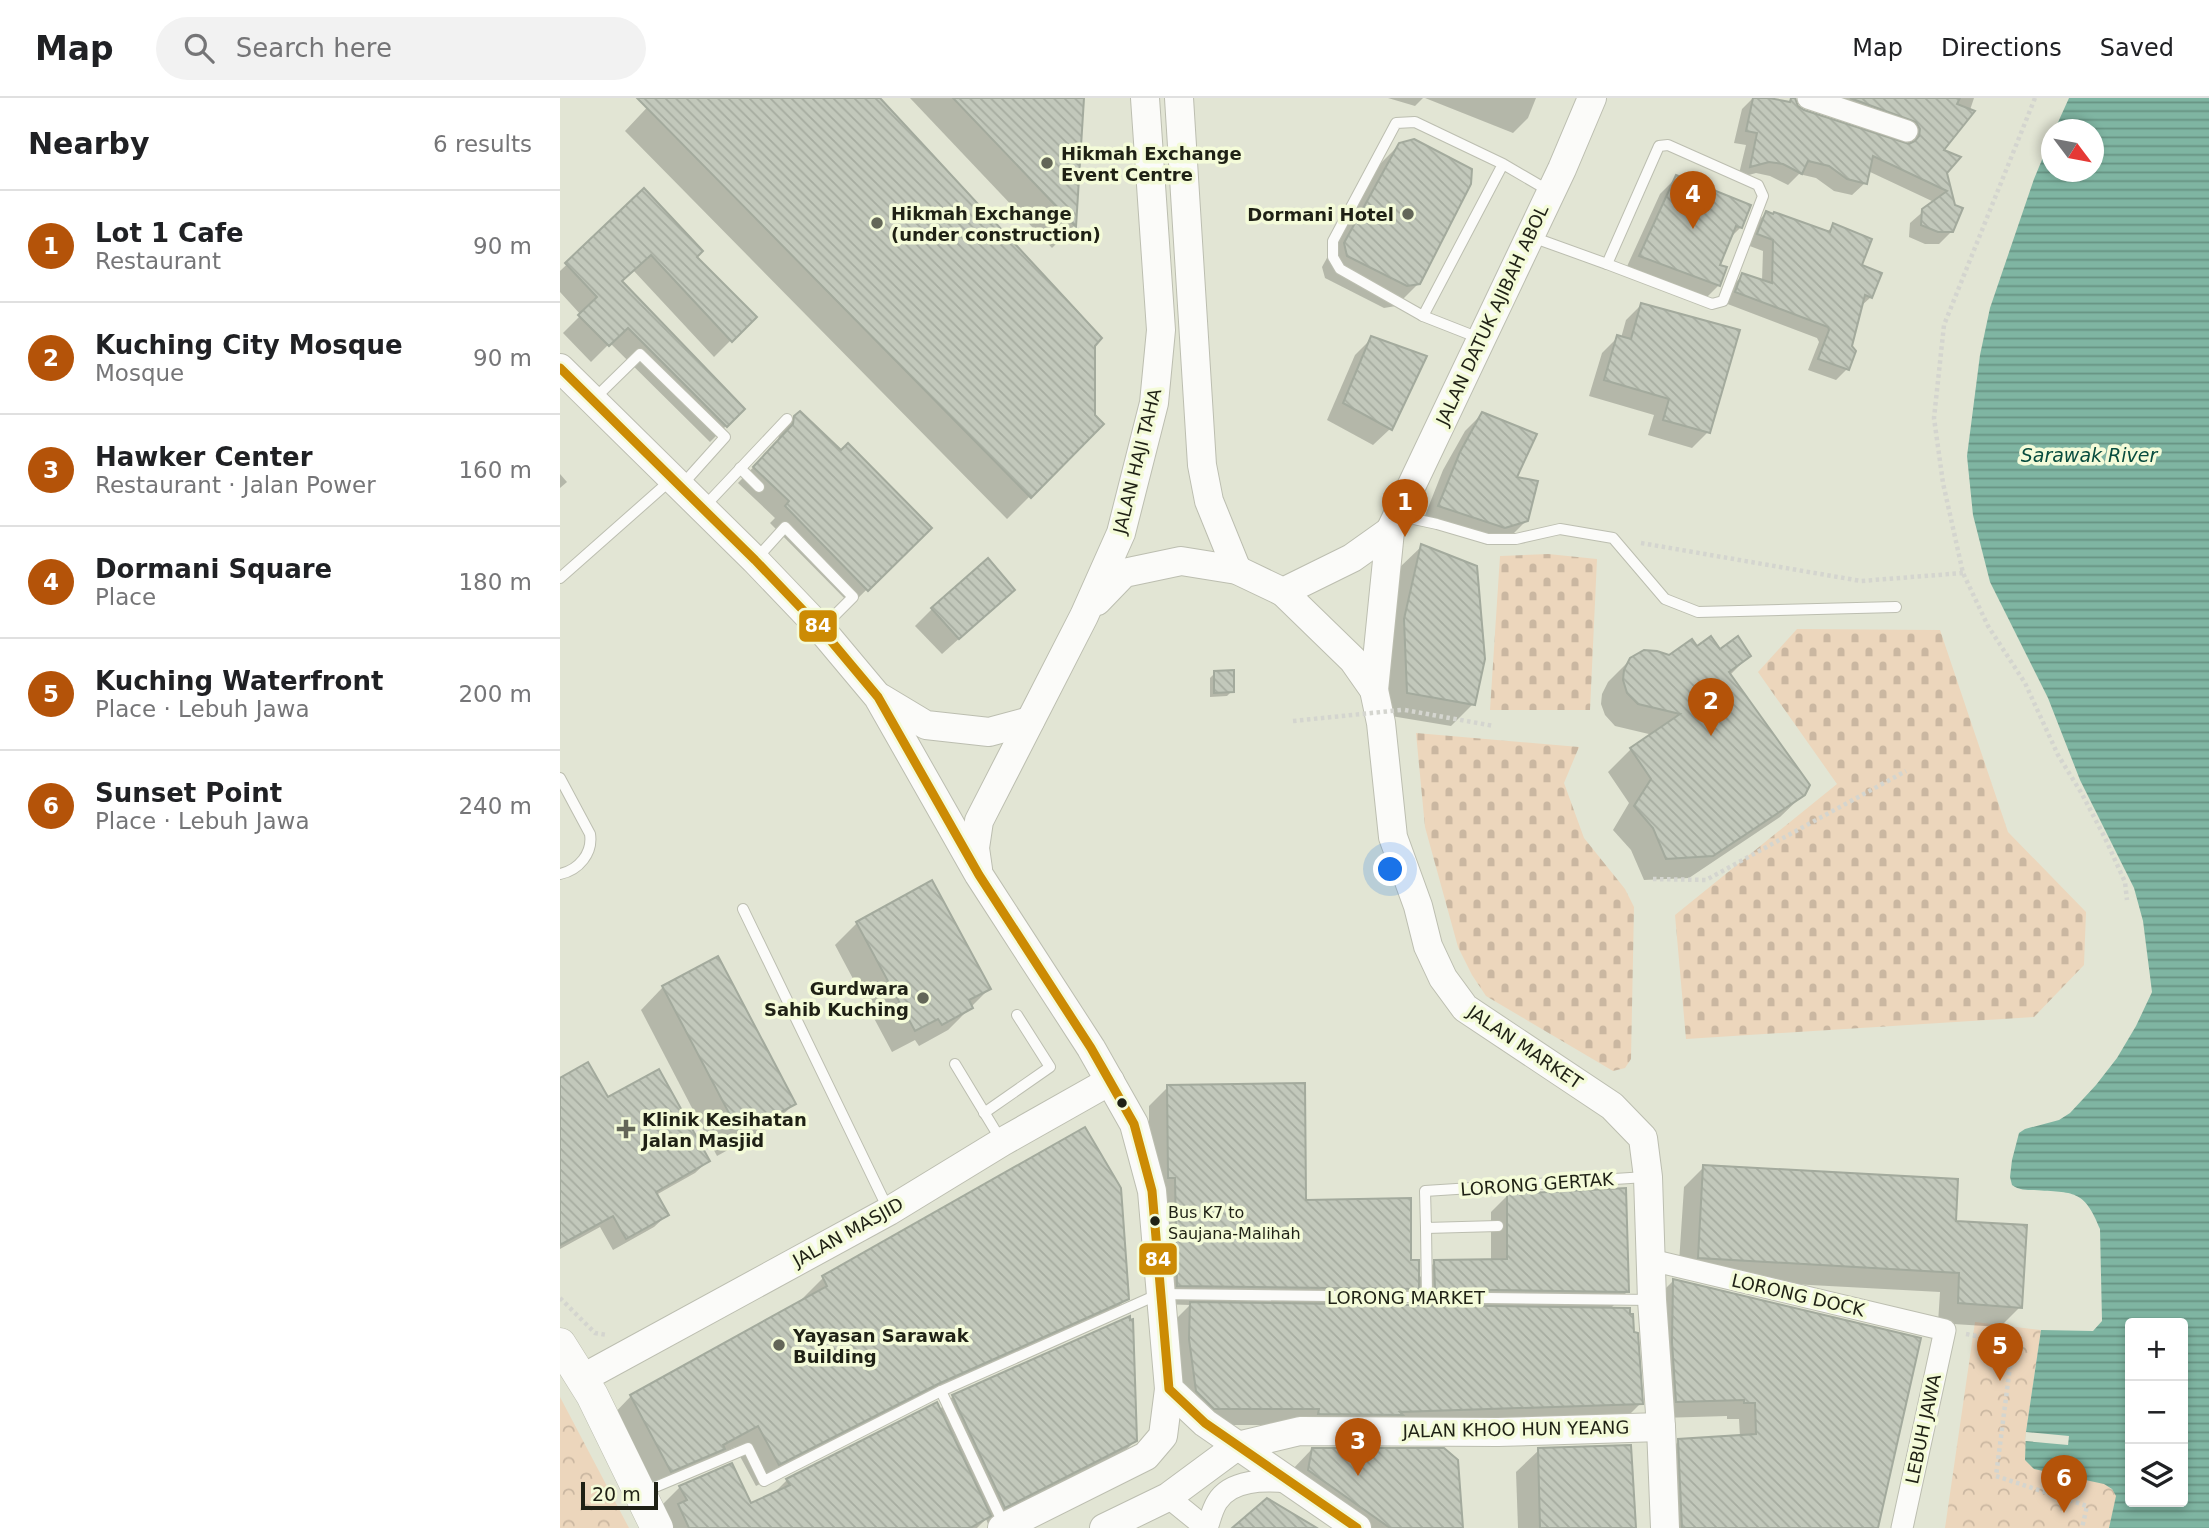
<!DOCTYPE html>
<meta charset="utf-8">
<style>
:root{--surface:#fff;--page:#f2f2f2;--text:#202124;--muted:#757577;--line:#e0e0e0;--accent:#b45309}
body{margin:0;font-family:"DejaVu Sans",sans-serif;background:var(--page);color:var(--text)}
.controls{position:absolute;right:21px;bottom:21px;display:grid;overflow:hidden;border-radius:7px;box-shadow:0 4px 10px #0003}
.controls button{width:63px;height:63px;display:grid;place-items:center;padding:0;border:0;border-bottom:2px solid var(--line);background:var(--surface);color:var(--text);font:35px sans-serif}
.compass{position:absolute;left:1481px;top:21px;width:63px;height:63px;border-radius:50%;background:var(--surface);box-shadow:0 4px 10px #0003;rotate:122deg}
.scale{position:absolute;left:21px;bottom:18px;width:77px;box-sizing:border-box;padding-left:7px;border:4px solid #1f2115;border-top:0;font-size:19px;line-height:24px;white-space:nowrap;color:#1f2115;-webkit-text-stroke:5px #f4fbd9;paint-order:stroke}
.you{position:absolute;left:831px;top:772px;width:24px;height:24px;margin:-18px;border:5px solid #fff;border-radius:50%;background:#1a73e8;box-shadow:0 0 0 10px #1a73e833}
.badge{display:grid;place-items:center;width:46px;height:46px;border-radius:50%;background:var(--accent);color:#fff;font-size:23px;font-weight:700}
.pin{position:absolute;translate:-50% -58px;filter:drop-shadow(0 2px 4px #0008)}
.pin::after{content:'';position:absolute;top:37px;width:24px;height:21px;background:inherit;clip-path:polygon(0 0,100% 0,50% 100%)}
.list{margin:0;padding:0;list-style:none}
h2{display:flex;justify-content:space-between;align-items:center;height:91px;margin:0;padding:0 28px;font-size:30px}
h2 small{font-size:23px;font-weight:400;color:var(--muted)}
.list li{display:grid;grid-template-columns:46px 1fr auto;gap:21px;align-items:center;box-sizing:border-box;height:112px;padding:0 28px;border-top:2px solid var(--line)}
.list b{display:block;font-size:26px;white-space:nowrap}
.list p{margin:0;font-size:23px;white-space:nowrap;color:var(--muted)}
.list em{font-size:23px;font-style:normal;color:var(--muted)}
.icon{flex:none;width:38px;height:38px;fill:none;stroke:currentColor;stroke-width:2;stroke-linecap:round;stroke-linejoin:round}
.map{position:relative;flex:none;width:1649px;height:1430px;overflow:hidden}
header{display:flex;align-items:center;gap:42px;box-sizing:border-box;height:98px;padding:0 35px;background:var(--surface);border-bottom:2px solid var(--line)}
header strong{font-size:33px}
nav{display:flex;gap:38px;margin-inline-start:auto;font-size:24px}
.search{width:490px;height:63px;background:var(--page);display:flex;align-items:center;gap:18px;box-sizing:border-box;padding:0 24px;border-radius:38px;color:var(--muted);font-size:26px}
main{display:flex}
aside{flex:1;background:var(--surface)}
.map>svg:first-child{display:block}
</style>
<header>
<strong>Map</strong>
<div class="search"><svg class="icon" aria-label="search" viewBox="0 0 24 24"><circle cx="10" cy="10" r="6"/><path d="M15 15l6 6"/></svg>Search here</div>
<nav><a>Map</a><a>Directions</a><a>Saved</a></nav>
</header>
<main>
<aside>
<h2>Nearby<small>6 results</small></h2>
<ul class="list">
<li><span class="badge">1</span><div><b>Lot 1 Cafe</b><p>Restaurant</p></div><em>90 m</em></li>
<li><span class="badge">2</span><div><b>Kuching City Mosque</b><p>Mosque</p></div><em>90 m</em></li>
<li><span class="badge">3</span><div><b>Hawker Center</b><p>Restaurant · Jalan Power</p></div><em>160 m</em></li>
<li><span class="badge">4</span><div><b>Dormani Square</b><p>Place</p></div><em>180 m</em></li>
<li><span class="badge">5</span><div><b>Kuching Waterfront</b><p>Place · Lebuh Jawa</p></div><em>200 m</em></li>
<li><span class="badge">6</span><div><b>Sunset Point</b><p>Place · Lebuh Jawa</p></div><em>240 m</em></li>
</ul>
</aside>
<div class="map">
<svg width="1649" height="1430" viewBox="0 0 1649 1430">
<defs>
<pattern id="cemetery-stones" width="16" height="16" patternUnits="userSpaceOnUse" patternTransform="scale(1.75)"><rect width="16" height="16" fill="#ecd6bc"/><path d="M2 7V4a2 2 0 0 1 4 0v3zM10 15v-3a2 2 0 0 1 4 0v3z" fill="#cab7a1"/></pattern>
<pattern id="park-crowns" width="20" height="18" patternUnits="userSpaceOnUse" patternTransform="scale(1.75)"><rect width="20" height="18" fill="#ecd6bc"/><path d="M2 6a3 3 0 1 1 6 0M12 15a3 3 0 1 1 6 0" fill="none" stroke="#cab7a1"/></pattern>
<pattern id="water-rules" width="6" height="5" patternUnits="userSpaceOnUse" patternTransform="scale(1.75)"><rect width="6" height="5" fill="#7fb5a2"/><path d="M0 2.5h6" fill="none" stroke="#679383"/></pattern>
<pattern id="building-back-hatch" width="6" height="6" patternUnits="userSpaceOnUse" patternTransform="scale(1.75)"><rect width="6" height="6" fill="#c2c8bb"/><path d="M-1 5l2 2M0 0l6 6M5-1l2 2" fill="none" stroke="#a6aca0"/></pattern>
</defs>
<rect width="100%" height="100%" fill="#e2e5d4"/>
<g fill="url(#cemetery-stones)">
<path d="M988 456 1037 461 1030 612H930L940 458Z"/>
<path d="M1237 531 1380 532 1448 734 1526 814 1524 867 1474 919 1126 941 1115 817 1277 686 1198 574Z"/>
<path d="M856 635 1019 649 1004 685 1024 740 1065 791 1074 809 1071 961 1065 970 1053 973 926 898 912 877 898 849 865 729Z"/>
</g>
<g fill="url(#park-crowns)">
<path d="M1415 1224 1481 1232 1466 1334 1552 1391 1557 1398 1549 1430H1385Z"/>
<path d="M0 1299 69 1430H0Z"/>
</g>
<path fill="url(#water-rules)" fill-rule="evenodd" d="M1509 0H1649V1430H1549L1556 1398 1552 1391 1544 1386 1474 1371 1465 1362 1466 1334 1481 1232 1533 1233 1542 1223 1540 1131C1524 1091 1514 1095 1474 1092 1466 1092 1459 1092 1452 1087L1450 1079 1452 1062 1459 1035 1465 1031 1499 1022 1510 1015 1536 987 1557 960 1576 928 1592 894 1583 823 1574 790 1520 682 1488 600 1430 484 1413 417 1407 358 1420 257 1430 210 1474 81 1491 40 1492 74H1534V32L1495 31ZM1570 1225H1623V1404H1570Z"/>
<path fill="#e2e5d4" d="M1466 1334 1509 1338 1508 1347 1465 1343Z"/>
<g fill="#0003" fill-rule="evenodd">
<path d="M96 0H318L533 248V318L542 326 447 421 65 33Z"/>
<path d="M350 0H522L514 128 492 150Z"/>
<path d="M828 0H863L855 8Z"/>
<path d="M865 0H976L968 20 953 35Z"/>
<path d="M1193 0H1201L1347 47 1348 44 1339 33 1260 0H1414L1407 21 1381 52 1392 133 1379 146H1365L1349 139 1350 125 1374 104 1308 73 1305 85 1292 97 1274 93 1256 80 1239 76 1228 87 1210 78 1196 75 1178 80 1186 47 1174 45 1182 11Z"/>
<path d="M840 46 859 185 836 208 824 210 765 180 762 169 817 69Z"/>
<path d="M1117 79 1181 129 1168 142 1157 168 1159 187 1142 204 1064 175 1100 96Z"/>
<path d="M84 93 135 159 194 219 154 259 73 172 60 184 183 311 150 344 50 245 31 264 3 235 21 217 0 194V173Z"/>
<path d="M1206 115 1266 135 1274 127 1299 168 1311 199 1300 209 1287 271 1276 282 1248 272 1259 244 1257 240 1165 205 1172 188 1183 177 1202 183 1203 153 1187 147 1195 126Z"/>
<path d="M1081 207 1148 334 1132 350 1088 337 1094 317 1029 298 1042 255 1058 239 1061 240 1066 222Z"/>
<path d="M812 240 830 331 813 347 767 322 795 257Z"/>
<path d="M240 315 369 430 291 507 210 425 215 420 178 385 218 344 219 336Z"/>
<path d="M922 316 955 380 966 423 949 440 928 447 862 425 883 372 905 333Z"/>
<path d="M0 376 7 384 0 390Z"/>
<path d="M862 448 913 606 891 628 825 617 839 470Z"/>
<path d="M453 492 382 556 355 528 372 511Z"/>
<path d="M1137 551 1189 558 1170 577 1244 696 1220 719 1129 780 1084 782 1071 752 1053 732 1069 705 1048 674 1071 651 1093 637 1055 628 1045 617 1041 606 1042 596 1048 584 1071 561 1110 559Z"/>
<path d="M655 575 672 593 667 598 650 599V580Z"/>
<path d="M297 825 429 891 388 932 359 948 355 942 332 954 275 847Z"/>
<path d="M103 889 234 1006 211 1028 157 1058 81 912Z"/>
<path d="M0 982 47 1002 148 1063 135 1075 96 1097 107 1117 94 1129 53 1152 40 1129 0 1151Z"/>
<path d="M608 989 744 1103 850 1164 857 1182 875 1164 931 1163V1114L948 1097 1068 1193 1050 1211 1072 1236 1081 1305 1064 1322 743 1327H637L619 1310 614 1223 630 1207 598 1206 589 1099V1008ZM858 1189 859 1209H839Z"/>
<path d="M1144 1069 1394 1125 1460 1209 1440 1229 1378 1225 1380 1194 1118 1180 1124 1089Z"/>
<path d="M263 1180 567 1200 544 1223 354 1308 196 1388 175 1349 89 1395 49 1321 71 1298 242 1204 241 1202Z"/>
<path d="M1113 1183 1315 1430H1105L1102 1360 1119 1343 1180 1339 1179 1321H1167V1318L1100 1320 1097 1199Z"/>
<path d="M568 1220 574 1344 557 1361 428 1426 426 1421 417 1430H102V1407L120 1389 190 1408 212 1397 227 1382 379 1312 393 1298Z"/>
<path d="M752 1351 901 1430H776L730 1374Z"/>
<path d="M979 1352 1074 1430H958L956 1374Z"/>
</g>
<g fill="url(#building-back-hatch)" stroke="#a3aa9d" stroke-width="2">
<path d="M77 0H320L542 240 535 248V317L544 326 471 400Z"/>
<path d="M393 0H524L516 129Z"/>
<path d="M1193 0H1209L1230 4 1231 0H1235L1238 8 1244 12 1349 46 1355 43 1359 38 1360 31 1356 24 1290 0H1400L1397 6 1415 13 1384 52 1401 59 1387 75 1395 107 1403 110 1393 134H1378L1361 127 1362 111 1387 93 1313 58 1307 86 1287 81 1269 68 1248 63 1242 76 1223 66 1209 64 1190 69 1197 35 1186 33Z"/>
<path d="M854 41 912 71 911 86 860 186 847 188 787 158 784 145 839 45Z"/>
<path d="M1116 77 1191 107 1182 130 1176 128 1160 167 1167 169 1160 188 1079 158Z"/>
<path d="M84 90 143 153 137 159 197 219 172 244 91 157 62 183 185 311 167 329 68 230 49 248 18 217 37 199 5 165Z"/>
<path d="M1206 113 1213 116 1214 114 1270 134 1273 125 1312 141 1302 167 1322 175 1312 200 1305 197 1292 248 1296 253 1289 272 1258 261 1269 232 1268 229 1175 194 1182 175 1212 185 1213 142 1197 136Z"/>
<path d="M1081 205 1180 232 1150 335 1103 322 1109 301 1044 282 1057 237 1071 241Z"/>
<path d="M811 238 867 258 832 332 783 305Z"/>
<path d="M240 313 281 352 288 345 372 430 308 493 225 408 229 403 193 369 233 326 234 318Z"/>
<path d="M922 314 977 336 957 379 978 383 968 423 945 430 878 408 900 354Z"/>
<path d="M861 446 917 468 925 561 915 607 847 595 844 521Z"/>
<path d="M428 460 455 492 399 541 371 510Z"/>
<path d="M1151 538 1160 551 1178 538 1191 558 1169 574 1250 687 1245 697 1153 758 1106 761 1093 730 1074 708 1091 681 1070 650 1120 616 1078 606 1067 595 1063 582 1064 572 1070 560 1084 552 1097 553 1109 557 1132 541 1137 548Z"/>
<path d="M674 572V594L654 595V573Z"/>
<path d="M372 782 431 891 409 902 413 910 382 927 378 921 355 933 296 824Z"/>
<path d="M158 858 236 1006 180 1036 102 888Z"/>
<path d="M28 964 48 999 99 971 150 1063 96 1094 109 1117 66 1141 53 1118 0 1147V980Z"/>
<path d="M745 985 746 1102 851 1100V1162H859V1191L617 1188 615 1080H608L607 987Z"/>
<path d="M525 1029 561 1090 569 1201 378 1286 219 1367 198 1328 163 1347 165 1351 111 1374 70 1297 267 1188 262 1178Z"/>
<path d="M1143 1067 1398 1081 1396 1123 1467 1127 1462 1210 1398 1205 1399 1175 1138 1160Z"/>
<path d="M1066 1090 1069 1194 875 1191 874 1162 947 1161V1096Z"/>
<path d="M1113 1181 1361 1240 1318 1430H1122L1118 1341 1196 1336 1195 1305H1184V1302L1116 1304 1112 1244Z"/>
<path d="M630 1204 1070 1210V1216H1073L1074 1234 1078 1235 1083 1306 840 1314 843 1317 758 1316 759 1311H654L636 1293 629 1241Z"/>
<path d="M570 1218V1222L573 1221 577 1343 445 1410 392 1297Z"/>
<path d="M377 1304 431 1418 410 1430H129L118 1406 127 1402 119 1388 172 1365 191 1405 230 1387 226 1381Z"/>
<path d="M1071 1347 1076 1430H980L978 1350Z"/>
<path d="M752 1350H884L898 1362 903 1430H830L748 1372Z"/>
<path d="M707 1400 757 1430H672Z"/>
</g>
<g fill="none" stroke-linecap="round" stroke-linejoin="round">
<g stroke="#bcbeb0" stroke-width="12">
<g id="service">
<path d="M1108 47 1198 87 1203 98 1163 203 1152 206 1047 166 1099 48Z"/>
<path d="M943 66 863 218 780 171 773 159V143L836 25 855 24 943 66 991 94"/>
<path d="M972 139 1047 166"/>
<path d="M863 218 919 240"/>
<path d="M33 302 80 256 165 339 122 387"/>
<path d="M180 370 199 389"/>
<path d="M143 410 227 321"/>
<path d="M840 418 877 426 928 441H956L1000 431 1053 440 1105 501 1138 514 1336 509"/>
<path d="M197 460 225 429 293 499 261 531"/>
<path d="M0 480 112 381"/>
<path d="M0 680 30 736C33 755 19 772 0 776"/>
<path d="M183 811 328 1111"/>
<path d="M395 966 441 1042"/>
<path d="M424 1015 490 969 457 917"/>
<path d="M938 1128 866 1130 865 1093 1086 1079"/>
<path d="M866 1130 867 1198"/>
<path d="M381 1293 445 1429"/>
<path d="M81 1395 188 1350 204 1383 381 1293 599 1196 1092 1202"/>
</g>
</g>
<g stroke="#bcbeb0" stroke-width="23">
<g id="minor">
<path d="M1248 0 1347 33"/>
<path d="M1091 1162 1385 1232 1342 1430"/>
<path d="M608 1399 646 1430"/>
<path d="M647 1430C650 1422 652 1412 657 1404 671 1381 705 1382 728 1384"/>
</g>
</g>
<g stroke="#bcbeb0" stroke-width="30">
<g id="secondary">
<path d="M619 0 642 367 649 403 677 472"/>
<path d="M0 270 195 462 261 531 318 599 419 777 531 950 574 1026 592 1093 609 1291 645 1325 797 1430"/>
<path d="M723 494 793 562 814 592 821 625 833 739 858 808 868 848 883 880 905 910 1052 1008 1083 1040 1088 1079 1092 1202 1101 1329 1105 1430"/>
<path d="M537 503 564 475 621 463 677 472 723 494 792 460 830 433"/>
<path d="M814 592 830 433 1002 71 1032 0"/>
<path d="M321 600 366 627 429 634 470 623"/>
<path d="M418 771 415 750 419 723 524 518 561 435 594 305 601 232 585 0"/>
<path d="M23 1280 329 1113 442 1044 550 983"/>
<path d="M442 1430 586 1358 603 1338 609 1291"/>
<path d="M544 1430 608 1399 677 1348 740 1333 938 1334 1101 1329"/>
</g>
</g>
<g stroke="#bcbeb0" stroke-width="33">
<path id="primary" d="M0 1246 32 1297 97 1430"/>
</g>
<g stroke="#d4d5cf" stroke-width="4.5" stroke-dasharray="3.5 3.5" stroke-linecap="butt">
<path d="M1475 0 1384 227 1374 320 1383 385 1403 475 1428 528 1465 585 1498 657 1522 696 1545 740 1565 784 1567 802"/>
<path d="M1081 445 1301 483 1403 475"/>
<path d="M845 612 934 628"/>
<path d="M1093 781 1146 782 1346 673"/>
<path d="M0 1200 35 1235 47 1237"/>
<path d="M1406 1236 1453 1245 1436 1378 1527 1408 1522 1430"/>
</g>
<use href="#service" stroke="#fbfbf9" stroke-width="10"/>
<use href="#minor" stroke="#fbfbf9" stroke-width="21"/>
<use href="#secondary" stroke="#fbfbf9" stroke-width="28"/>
<use href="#primary" stroke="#fbfbf9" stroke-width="32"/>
<path stroke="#d4d5cf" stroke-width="4.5" stroke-dasharray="3.5 3.5" stroke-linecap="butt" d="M733 623 841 612"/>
<g stroke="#f4fbd9" stroke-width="14">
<path id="bus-1" d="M0 270 195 462 261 531 318 599 419 777 531 950 574 1026 592 1093 609 1291 645 1325 797 1430"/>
</g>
<use href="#bus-1" stroke="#cc8b04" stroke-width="9"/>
</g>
<g fill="#636658" stroke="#f4fbd9" stroke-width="2.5">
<circle cx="487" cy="65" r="7"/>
<circle cx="848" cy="116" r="7"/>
<circle cx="317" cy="125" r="7"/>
<circle cx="363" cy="900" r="7"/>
<path d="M62.5 1020.5h7v7h7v7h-7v7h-7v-7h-7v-7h7z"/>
<circle cx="219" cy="1247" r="7"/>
</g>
<g fill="#1f2115" stroke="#f4fbd9" stroke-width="2.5">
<circle cx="562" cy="1005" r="6"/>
<circle cx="595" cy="1123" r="6"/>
</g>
<g text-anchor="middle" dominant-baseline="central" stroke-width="7" stroke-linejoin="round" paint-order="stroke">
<g font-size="16" fill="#1f2115" stroke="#f4fbd9" text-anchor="start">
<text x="608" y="1114">Bus K7 to<tspan x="608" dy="21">Saujana-Malihah</tspan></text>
</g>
<g font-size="18" font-weight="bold" fill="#1f2115" stroke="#f4fbd9" text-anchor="start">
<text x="501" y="55">Hikmah Exchange<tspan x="501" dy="21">Event Centre</tspan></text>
<text x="331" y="115">Hikmah Exchange<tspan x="331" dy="21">(under construction)</tspan></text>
<text x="834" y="116" text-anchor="end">Dormani Hotel</text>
<text x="349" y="890" text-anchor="end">Gurdwara<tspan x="349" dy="21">Sahib Kuching</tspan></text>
<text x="82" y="1021">Klinik Kesihatan<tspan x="82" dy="21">Jalan Masjid</tspan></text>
<text x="233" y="1237">Yayasan Sarawak<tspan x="233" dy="21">Building</tspan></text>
</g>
<g font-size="18" fill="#1f2115" stroke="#f4fbd9">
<text transform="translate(932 217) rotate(-65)">JALAN DATUK AJIBAH ABOL</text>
<text transform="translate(577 363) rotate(-76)">JALAN HAJI TAHA</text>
<text transform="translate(965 949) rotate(34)">JALAN MARKET</text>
<text transform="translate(977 1086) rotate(-4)">LORONG GERTAK</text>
<text transform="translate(288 1134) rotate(-29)">JALAN MASJID</text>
<text transform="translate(1238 1197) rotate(13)">LORONG DOCK</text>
<text x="846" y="1199">LORONG MARKET</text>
<text transform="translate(956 1331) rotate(-1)">JALAN KHOO HUN YEANG</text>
<text transform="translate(1363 1331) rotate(-78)">LEBUH JAWA</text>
</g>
<g font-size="19" font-style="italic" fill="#074c3e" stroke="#f4fbd9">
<text x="1529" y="357">Sarawak River</text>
</g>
</g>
<g stroke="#f4fbd9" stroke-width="2.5">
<rect x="238" y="511" width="40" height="34" rx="7" fill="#cc8b04"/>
<rect x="578" y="1144" width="40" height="34" rx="7" fill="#cc8b04"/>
</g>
<g font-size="19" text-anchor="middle" font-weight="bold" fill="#fff">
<text x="258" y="534">84</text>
<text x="598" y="1168">84</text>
</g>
</svg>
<div class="controls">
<button>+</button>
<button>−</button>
<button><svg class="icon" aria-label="layers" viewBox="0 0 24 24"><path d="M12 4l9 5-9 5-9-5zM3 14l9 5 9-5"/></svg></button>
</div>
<svg class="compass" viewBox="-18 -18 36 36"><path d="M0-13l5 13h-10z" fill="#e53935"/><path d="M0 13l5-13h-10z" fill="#757577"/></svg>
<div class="scale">20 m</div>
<div class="you"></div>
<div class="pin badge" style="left:845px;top:439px">1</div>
<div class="pin badge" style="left:1151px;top:638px">2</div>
<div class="pin badge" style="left:798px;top:1378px">3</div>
<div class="pin badge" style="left:1133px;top:131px">4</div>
<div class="pin badge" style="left:1440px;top:1283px">5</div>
<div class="pin badge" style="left:1504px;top:1415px">6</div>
</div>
</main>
